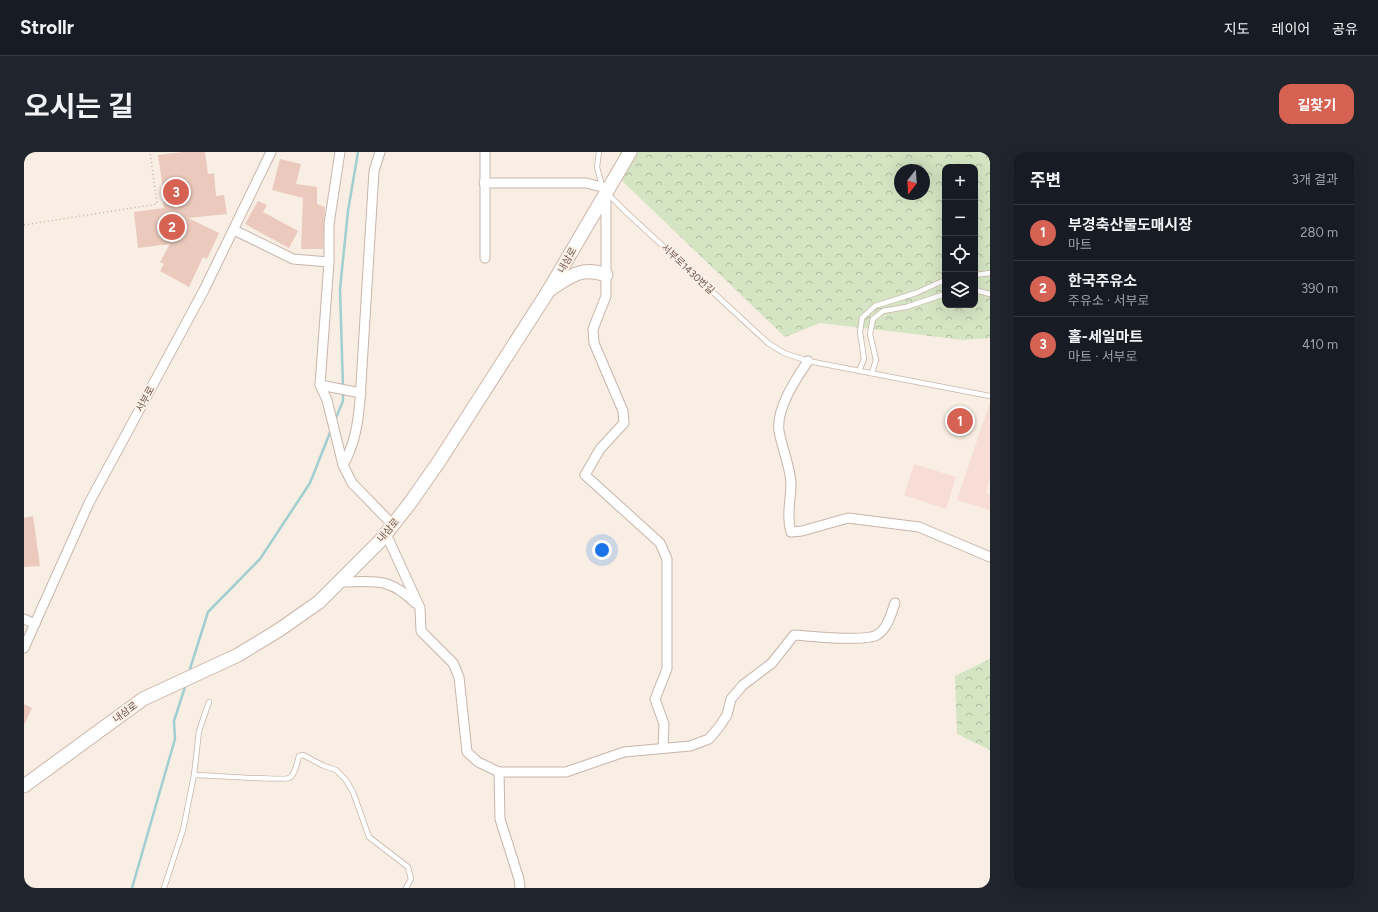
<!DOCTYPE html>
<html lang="ko">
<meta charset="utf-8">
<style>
:root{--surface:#171b24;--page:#20242c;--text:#f1f3f6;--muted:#9ea1a6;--line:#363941;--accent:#d66254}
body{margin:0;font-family:Figtree,"Noto Sans KR",sans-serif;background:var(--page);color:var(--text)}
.controls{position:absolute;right:12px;top:12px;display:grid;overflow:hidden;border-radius:8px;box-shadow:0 4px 16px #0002}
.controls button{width:36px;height:36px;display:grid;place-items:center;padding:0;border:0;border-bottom:1px solid var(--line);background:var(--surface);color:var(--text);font:20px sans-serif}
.compass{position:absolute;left:870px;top:12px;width:36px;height:36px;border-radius:50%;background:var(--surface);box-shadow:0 4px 16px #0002;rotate:197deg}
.you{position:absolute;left:578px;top:398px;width:14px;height:14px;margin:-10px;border:3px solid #fff;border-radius:50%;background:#1a73e8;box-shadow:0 0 0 6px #1a73e833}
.badge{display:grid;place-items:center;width:26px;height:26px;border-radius:50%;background:var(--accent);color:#fff;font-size:13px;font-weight:700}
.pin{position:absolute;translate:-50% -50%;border:2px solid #fff;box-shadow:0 1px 4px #0006}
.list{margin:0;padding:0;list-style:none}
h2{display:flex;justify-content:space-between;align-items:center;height:52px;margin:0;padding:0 16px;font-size:17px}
h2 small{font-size:13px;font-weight:400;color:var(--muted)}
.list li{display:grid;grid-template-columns:26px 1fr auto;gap:12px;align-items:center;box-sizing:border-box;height:56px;padding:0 16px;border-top:1px solid var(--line)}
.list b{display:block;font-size:15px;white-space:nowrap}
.list p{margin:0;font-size:13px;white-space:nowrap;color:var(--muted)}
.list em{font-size:13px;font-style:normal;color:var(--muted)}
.icon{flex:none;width:22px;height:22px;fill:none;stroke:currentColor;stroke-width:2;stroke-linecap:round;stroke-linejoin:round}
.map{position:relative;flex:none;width:966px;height:736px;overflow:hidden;border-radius:12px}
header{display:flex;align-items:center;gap:24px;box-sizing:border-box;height:56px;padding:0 20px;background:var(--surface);border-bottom:1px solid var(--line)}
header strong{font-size:19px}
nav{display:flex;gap:22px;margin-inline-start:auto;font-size:14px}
.intro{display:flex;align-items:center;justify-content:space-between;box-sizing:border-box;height:96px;padding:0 24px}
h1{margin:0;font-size:28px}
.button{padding:10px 18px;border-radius:12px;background:var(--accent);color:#fff;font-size:14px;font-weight:700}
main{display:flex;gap:24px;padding:0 24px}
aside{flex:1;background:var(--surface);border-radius:12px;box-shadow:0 4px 16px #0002}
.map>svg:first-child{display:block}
</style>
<header>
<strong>Strollr</strong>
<nav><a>지도</a><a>레이어</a><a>공유</a></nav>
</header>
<div class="intro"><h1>오시는 길</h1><a class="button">길찾기</a></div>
<main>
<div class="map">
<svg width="966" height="736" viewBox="0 0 966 736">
<defs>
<pattern id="forest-crowns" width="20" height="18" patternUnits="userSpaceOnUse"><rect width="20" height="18" fill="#d5e5c3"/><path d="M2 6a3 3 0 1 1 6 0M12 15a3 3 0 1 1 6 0" fill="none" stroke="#b1bca1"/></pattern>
</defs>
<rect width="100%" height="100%" fill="#f9eee3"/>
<g fill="#f8ddd7">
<path d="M966 250V326L962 341 966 343V358L933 348Z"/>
<path d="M890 312 932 325 922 357 880 343Z"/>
</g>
<g fill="url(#forest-crowns)" fill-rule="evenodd">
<path d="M596 0H966V186L940 188 796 171 761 185 594 25ZM921 15H951V153H921ZM876 18H900V42H876Z"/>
<path d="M966 507V598L933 582 931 524Z"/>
</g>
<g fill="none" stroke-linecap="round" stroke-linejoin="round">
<g stroke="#a1cfd1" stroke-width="2.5">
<path d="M319 235 316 137 324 59 334 0"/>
<path d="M311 268 319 249V240"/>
<path d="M165 520 184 460 236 407 286 331 307 278"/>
<path d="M108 736 151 587 150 569 162 532"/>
</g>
</g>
<g fill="#ebcabd">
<path d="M159 0H181L184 22 190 21 192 44 200 43 203 62 164 66 195 81 183 107 179 105 165 135 136 119 140 112 136 110 146 92 114 96 110 60 140 56 139 50H141L134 3Z"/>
<path d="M256 7 277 12 272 32 293 35V52L301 55 299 97H277L279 46 248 38Z"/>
<path d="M234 49 243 53 239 60 274 79 265 96 221 72Z"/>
<path d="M9 364 16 414 0 415V366Z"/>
<path d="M0 552 8 556 0 573Z"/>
</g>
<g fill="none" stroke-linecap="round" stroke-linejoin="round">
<g stroke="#c8b5ab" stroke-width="6">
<g id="lane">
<path d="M575 0 573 15 578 34"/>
<path d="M584 42 602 60 744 191 760 201 784 209 966 244"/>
<path d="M951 123 966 121"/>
<path d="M951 138 966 142"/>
<path d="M835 219 840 207 836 180 838 166 851 154 892 141 921 128"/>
<path d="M848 221 852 208 846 182 849 167 859 159 882 155 921 142"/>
<path d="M170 623C183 623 260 629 265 626 271 623 273 611 275 604L279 603 300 614 312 618 322 628 329 640 345 685 384 715 387 727 382 736"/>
<path d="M140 736 159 678 170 623 175 579 185 550"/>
</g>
</g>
<g stroke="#c8b5ab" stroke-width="11">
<g id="street">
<path d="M316 0 305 72V110L296 233 303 248 319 313 328 331 369 373"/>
<path d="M460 31H562L578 35"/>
<path d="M582 42V144L569 177 570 191 599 259 600 271 576 297 561 323 636 391 643 407V517L631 547 640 572 639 596"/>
<path d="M210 78 269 107 305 110"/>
<path d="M461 106V0"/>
<path d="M784 209C772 227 752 256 755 279 758 296 766 314 767 331 767 347 762 364 767 380L778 379 824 366 895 375 966 405"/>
<path d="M296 233 337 241"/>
<path d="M319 313C331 292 334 271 336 248L350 19 356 0"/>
<path d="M362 382 396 456 397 479 429 511 435 525 443 600 454 610 475 620 476 667 495 727 496 736"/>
<path d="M315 430C349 430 365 424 391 451"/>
<path d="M0 467 11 472"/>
<path d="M0 496 65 351 180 138 247 0"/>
<path d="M475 620H542L600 600 666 594 685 587 695 575 703 563 707 547 719 533 748 511 770 483C787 484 840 490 853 483 864 476 867 462 871 451"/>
</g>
</g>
<g stroke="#cdb6ab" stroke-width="15">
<g id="secondary">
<path d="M527 137C546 124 559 114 582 123"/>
<path d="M0 634 119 547 214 503 255 478 295 450 357 388 386 351 416 308 525 138 606 0"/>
</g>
</g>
<path stroke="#d0aea1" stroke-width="1.5" stroke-dasharray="1 3" stroke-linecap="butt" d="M0 73 133 52 126 0"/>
<use href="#lane" stroke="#fff" stroke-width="4.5"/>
<use href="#street" stroke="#fff" stroke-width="9"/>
<use href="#secondary" stroke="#fff" stroke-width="13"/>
</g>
<g text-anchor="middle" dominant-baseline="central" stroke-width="4" stroke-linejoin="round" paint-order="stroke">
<g font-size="10" fill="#6e544c" stroke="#fdf2e8">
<text transform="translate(543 108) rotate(-60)">내삼로</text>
<text transform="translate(664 117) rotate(43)">서부로1430번길</text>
<text transform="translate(121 247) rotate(-62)">서부로</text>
<text transform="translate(364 378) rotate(-50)">내삼로</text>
<text transform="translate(101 560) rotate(-36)">내삼로</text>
</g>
</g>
</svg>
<div class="controls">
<button>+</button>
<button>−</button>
<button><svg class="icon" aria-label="locate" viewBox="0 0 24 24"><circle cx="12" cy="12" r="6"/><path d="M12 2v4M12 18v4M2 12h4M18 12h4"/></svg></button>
<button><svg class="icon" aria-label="layers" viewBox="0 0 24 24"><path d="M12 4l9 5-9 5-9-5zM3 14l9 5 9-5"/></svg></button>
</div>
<svg class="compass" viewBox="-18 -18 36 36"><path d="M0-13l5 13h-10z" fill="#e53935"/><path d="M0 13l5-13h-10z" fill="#9ea1a6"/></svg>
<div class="you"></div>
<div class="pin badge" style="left:936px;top:269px">1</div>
<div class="pin badge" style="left:148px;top:75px">2</div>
<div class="pin badge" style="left:152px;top:40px">3</div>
</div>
<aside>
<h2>주변<small>3개 결과</small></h2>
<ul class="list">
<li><span class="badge">1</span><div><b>부경축산물도매시장</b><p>마트</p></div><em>280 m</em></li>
<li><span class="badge">2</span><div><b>한국주유소</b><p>주유소 · 서부로</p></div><em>390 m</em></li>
<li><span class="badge">3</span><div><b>홀-세일마트</b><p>마트 · 서부로</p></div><em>410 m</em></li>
</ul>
</aside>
</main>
